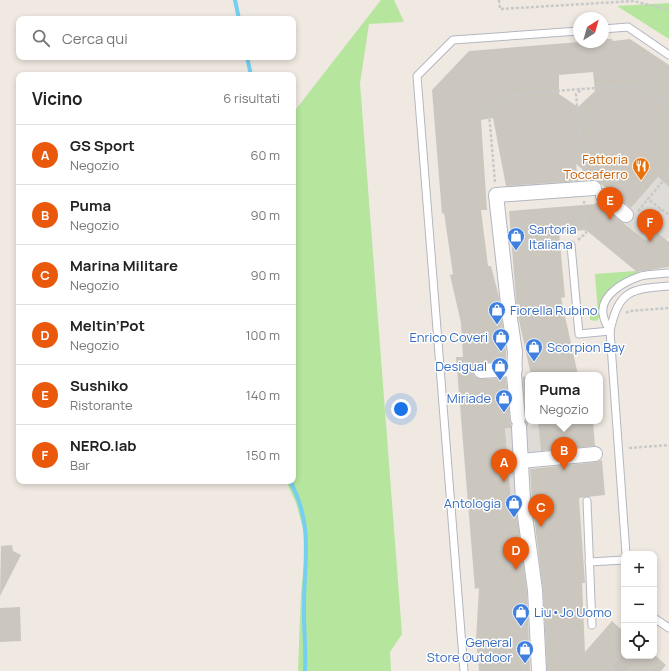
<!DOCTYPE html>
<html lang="it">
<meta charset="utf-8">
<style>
:root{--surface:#fff;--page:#f6f6f6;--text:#222;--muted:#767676;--line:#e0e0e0;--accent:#ea580c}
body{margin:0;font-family:Manrope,sans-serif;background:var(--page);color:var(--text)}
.controls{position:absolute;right:12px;bottom:12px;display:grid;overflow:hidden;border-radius:8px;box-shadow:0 2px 6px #0003}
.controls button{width:36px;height:36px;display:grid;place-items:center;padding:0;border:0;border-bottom:1px solid var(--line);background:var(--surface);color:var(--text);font:20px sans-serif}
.compass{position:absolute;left:573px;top:12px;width:36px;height:36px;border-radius:50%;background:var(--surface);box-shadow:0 2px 6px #0003;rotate:37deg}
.you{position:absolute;left:401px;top:409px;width:14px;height:14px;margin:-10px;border:3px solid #fff;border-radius:50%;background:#1a73e8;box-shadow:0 0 0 6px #1a73e833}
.badge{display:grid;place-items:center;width:26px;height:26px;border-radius:50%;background:var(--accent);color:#fff;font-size:13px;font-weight:700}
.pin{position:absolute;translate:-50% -33px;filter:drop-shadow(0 1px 2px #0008)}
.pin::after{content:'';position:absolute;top:21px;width:14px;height:12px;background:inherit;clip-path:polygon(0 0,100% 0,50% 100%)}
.popup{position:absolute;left:525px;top:372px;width:78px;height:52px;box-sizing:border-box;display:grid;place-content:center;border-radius:8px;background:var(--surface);filter:drop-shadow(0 1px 3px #0005);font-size:13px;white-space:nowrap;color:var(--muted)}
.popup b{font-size:15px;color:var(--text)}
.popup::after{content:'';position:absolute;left:50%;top:100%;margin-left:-8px;border:8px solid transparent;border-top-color:var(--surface)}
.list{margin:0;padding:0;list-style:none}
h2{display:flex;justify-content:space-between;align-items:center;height:52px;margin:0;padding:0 16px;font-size:17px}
h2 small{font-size:13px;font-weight:400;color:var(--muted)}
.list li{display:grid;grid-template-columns:26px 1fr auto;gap:12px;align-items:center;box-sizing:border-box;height:60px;padding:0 16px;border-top:1px solid var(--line)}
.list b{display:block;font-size:15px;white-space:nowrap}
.list p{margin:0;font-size:13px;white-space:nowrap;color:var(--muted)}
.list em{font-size:13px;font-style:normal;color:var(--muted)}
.icon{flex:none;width:22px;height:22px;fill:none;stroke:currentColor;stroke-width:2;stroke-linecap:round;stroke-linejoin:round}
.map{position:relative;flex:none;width:669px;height:671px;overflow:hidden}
.search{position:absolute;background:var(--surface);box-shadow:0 2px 6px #0003;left:16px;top:16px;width:280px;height:44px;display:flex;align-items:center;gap:10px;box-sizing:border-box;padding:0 14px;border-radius:8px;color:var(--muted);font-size:15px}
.panel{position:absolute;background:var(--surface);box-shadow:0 2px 6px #0003;left:16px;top:72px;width:280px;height:412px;border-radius:8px}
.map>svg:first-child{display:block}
</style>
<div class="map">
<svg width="669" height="671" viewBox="0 0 669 671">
<rect width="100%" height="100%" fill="#efe9e1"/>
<g fill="#b6e59e">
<path d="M381 0H394L404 22 369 24 360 83 402 634 390 652 391 671H298L301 593 304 564V532L296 503 286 481H293V113Z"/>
<path d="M669 3V39L617 6Z"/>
<path d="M636 271 638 273V277L621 283 600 312 599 318 596 321 590 320V314L598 313 595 274Z"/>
</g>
<g fill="#dfdcd8">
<path d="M658 177 669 187V237L666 240 655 231 646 241 621 220Z"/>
<path d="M539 425 542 465 529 466 532 501H511L505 428Z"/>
</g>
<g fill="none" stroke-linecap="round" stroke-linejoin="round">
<g stroke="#75cff0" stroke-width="4">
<path d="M235 0 239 19"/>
<path d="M247 57 251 75"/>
<path d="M290 481C315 527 303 565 304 613 304 632 306 651 305 671"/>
</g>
</g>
<g fill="#cbc7bf" fill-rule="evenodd">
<path d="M603 39H612L613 41 630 39 669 65V187L658 177 631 208 576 164 578 181 506 186 493 118 481 120 487 210H481L488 266H491L499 297 506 352V361L480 363 474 367 473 372 474 376 481 379 506 378 510 420 511 424V428H505L511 501H515L527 591 530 671H479L476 640 479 588 475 589 456 357H463L461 323 450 275 453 274 444 213 442 214 432 90 469 51 579 42H603ZM593 72 595 91 578 107 559 94V75Z"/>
<path d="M597 202 646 241 655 231 669 242V267L637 272 586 230 559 232 565 297 561 298 578 375H531L517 311 509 211 595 204Z"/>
<path d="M528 376V426H527L526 422 523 377Z"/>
<path d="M538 421H593L595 446 541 451Z"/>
<path d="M602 460 605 495 579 498 585 583H582L585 652 612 621 624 632V656H656L666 665 661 671H547L543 590 532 501 530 469 596 462Z"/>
<path d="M12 545 13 551 21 555 0 596 1 546Z"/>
<path d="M20 607 21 641 0 642V608Z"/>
</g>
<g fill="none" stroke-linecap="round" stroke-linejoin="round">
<path stroke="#c8c4bd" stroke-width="14" stroke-dasharray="14 7" stroke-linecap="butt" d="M618 671 631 656"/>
<g stroke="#b4b7c1" stroke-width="9">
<g id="lane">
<path d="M603 29 628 27 669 55"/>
<path d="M571 245 579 334 610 331"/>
<path d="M610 331C607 326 604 320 603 314 600 294 626 281 641 276 649 274 660 274 669 273"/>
<path d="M587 501 592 625"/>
<path d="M626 554 610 331C619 290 630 289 669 286"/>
<path d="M589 562 624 560"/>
<path d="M654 618 669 628"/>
<path d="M464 671 417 76 453 40 579 31"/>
</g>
</g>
<g stroke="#b4b7c1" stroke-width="16">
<g id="street">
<path d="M603 196 626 215"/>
<path d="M481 371 515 369"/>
<path d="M518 419 514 375 515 352 509 312 496 195 594 188"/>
<path d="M519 427 523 501 535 590 539 671"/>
<path d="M521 461 595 454"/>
</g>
</g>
<g stroke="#c9c9c9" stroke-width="2.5" stroke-dasharray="3 2" stroke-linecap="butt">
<path d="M499 0 500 9 634 1 669 10"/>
<path d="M669 174 648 199 669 215"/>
<path d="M584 176 576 94 582 89 643 85 669 108"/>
<path d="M495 182 489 113 506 95 581 89"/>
<path d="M638 211 648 199"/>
<path d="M639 217 648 224 661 209"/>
<path d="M578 240 586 233 584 201"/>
<path d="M626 313 629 311 669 308"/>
<path d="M629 448 669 445"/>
</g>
<use href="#lane" stroke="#fff" stroke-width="7"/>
<use href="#street" stroke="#fff" stroke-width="14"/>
</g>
<defs>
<g id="restaurant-pin" transform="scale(0.9)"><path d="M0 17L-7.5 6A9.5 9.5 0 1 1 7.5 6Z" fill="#e8710a" stroke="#fff"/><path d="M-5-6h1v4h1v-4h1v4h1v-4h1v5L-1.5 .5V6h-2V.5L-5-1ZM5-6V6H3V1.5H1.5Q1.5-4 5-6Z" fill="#fff"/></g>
<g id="shop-pin" transform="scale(0.9)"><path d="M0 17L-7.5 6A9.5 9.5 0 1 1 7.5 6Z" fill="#3f7fe0" stroke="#fff"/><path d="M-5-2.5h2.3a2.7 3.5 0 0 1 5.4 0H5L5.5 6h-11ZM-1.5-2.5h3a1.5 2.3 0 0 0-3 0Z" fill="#fff"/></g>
</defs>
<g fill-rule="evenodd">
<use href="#restaurant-pin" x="641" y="166"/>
<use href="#shop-pin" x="516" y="236"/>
<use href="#shop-pin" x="497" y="310"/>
<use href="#shop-pin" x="501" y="337"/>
<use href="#shop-pin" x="534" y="347"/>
<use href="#shop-pin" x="500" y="366"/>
<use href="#shop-pin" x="504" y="398"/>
<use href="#shop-pin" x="514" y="503"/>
<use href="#shop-pin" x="521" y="612"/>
<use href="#shop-pin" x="525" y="649"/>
</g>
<g text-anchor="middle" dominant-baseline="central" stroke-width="3" stroke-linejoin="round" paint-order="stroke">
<g font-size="13" fill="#c56008" stroke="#fff" text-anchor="end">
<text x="628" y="159">Fattoria<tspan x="628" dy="15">Toccaferro</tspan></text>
</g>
<g font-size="13" fill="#366cbe" stroke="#fff" text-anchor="end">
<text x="529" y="229" text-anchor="start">Sartoria<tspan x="529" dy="15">Italiana</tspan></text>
<text x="510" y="310" text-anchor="start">Fiorella Rubino</text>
<text x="488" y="337">Enrico Coveri</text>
<text x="547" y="347" text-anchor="start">Scorpion Bay</text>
<text x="487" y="366">Desigual</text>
<text x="491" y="398">Miriade</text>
<text x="501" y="503">Antologia</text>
<text x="534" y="612" text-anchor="start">Liu•Jo Uomo</text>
<text x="512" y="642">General<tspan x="512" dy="15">Store Outdoor</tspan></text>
</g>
</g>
</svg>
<div class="controls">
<button>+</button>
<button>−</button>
<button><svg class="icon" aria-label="locate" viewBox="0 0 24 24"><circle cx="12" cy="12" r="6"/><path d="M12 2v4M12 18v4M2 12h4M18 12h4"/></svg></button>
</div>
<svg class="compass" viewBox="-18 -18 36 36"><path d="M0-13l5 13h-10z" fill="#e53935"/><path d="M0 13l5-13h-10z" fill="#767676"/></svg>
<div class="you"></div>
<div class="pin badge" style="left:504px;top:482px">A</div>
<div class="pin badge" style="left:564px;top:470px">B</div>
<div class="popup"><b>Puma</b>Negozio</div>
<div class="pin badge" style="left:541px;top:527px">C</div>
<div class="pin badge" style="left:516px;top:570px">D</div>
<div class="pin badge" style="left:610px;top:220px">E</div>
<div class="pin badge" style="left:650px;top:242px">F</div>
<div class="search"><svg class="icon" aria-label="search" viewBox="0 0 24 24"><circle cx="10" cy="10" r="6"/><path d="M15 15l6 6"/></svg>Cerca qui</div>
<section class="panel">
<h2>Vicino<small>6 risultati</small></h2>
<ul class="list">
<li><span class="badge">A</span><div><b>GS Sport</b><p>Negozio</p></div><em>60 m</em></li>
<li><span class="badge">B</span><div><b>Puma</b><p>Negozio</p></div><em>90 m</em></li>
<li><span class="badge">C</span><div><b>Marina Militare</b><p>Negozio</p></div><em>90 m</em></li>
<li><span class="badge">D</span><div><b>Meltin’Pot</b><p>Negozio</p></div><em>100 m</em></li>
<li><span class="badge">E</span><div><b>Sushiko</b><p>Ristorante</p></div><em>140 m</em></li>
<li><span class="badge">F</span><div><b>NERO.lab</b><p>Bar</p></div><em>150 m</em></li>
</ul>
</section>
</div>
